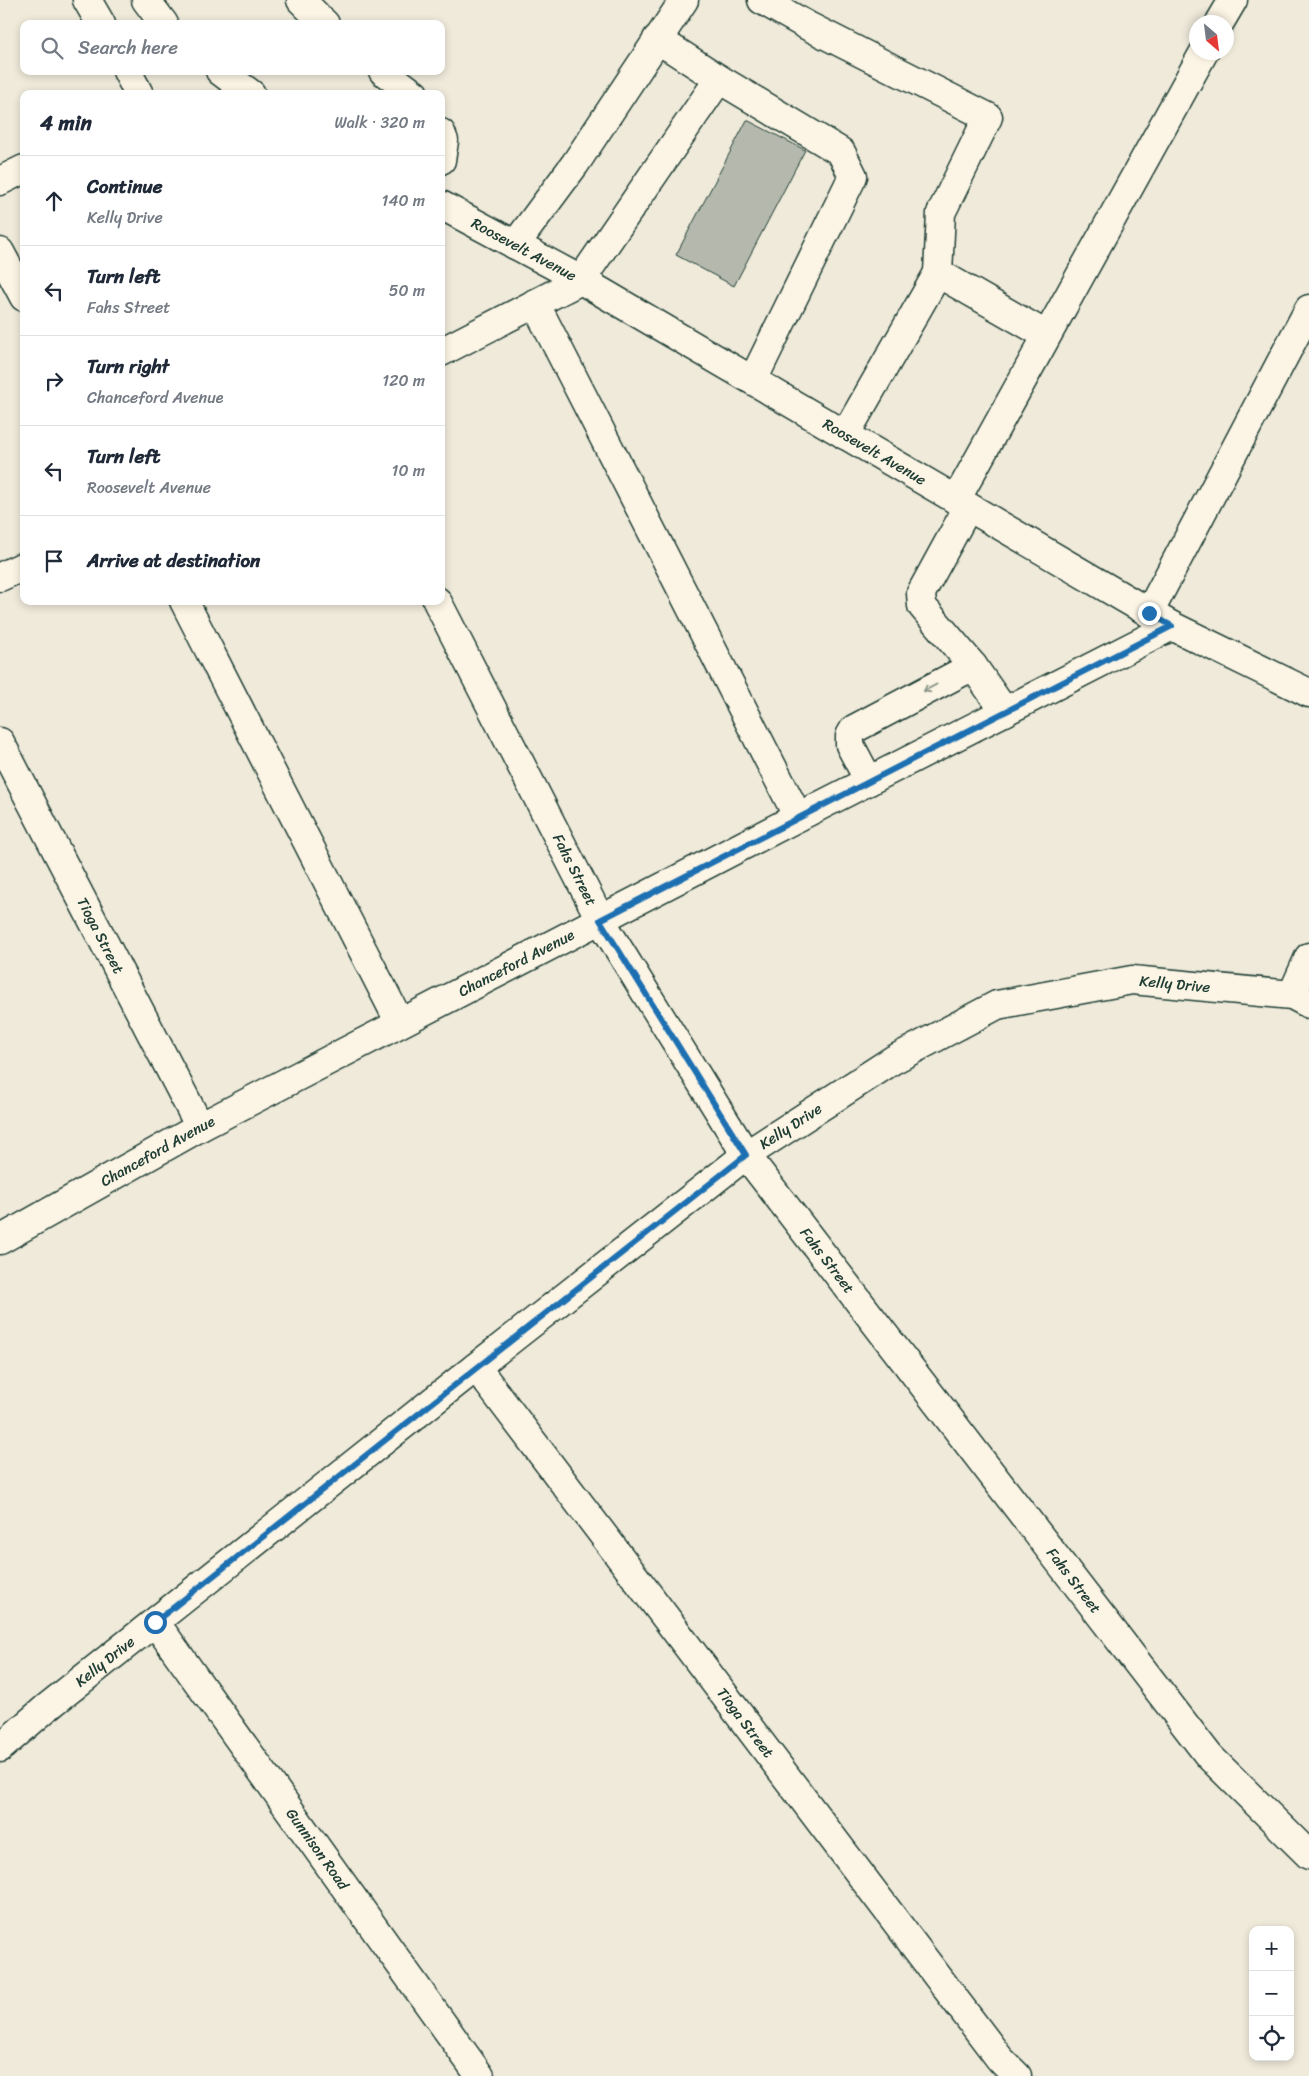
<!DOCTYPE html>
<meta charset="utf-8">
<style>
:root{--surface:#fff;--page:#f6f6f7;--text:#1f2937;--muted:#747a83;--line:#e0e1e3}
body{margin:0;font-family:Sriracha,sans-serif;background:var(--page);color:var(--text)}
.controls{position:absolute;right:15px;bottom:15px;display:grid;overflow:hidden;border-radius:10px;box-shadow:0 2px 8px #0003}
.controls button{width:45px;height:45px;display:grid;place-items:center;padding:0;border:0;border-bottom:1px solid var(--line);background:var(--surface);color:var(--text);font:25px sans-serif}
.compass{position:absolute;left:1189px;top:15px;width:45px;height:45px;border-radius:50%;background:var(--surface);box-shadow:0 2px 8px #0003;rotate:152deg}
.stop{position:absolute;width:15px;height:15px;margin:-11px;border:4px solid #1f6fb2;border-radius:50%;background:#fff}
.stop.end{background:#1f6fb2;border-color:#fff;box-shadow:0 1px 5px #0008}
.list{margin:0;padding:0;list-style:none}
h2{display:flex;justify-content:space-between;align-items:center;height:65px;margin:0;padding:0 20px;font-size:21px}
h2 small{font-size:16px;font-weight:400;color:var(--muted)}
.list li{display:grid;grid-template-columns:32px 1fr auto;gap:15px;align-items:center;box-sizing:border-box;height:90px;padding:0 20px;border-top:1px solid var(--line)}
.list b{display:block;font-size:19px;white-space:nowrap}
.list p{margin:0;font-size:16px;white-space:nowrap;color:var(--muted)}
.list em{font-size:16px;font-style:normal;color:var(--muted)}
.icon{flex:none;width:28px;height:28px;fill:none;stroke:currentColor;stroke-width:2;stroke-linecap:round;stroke-linejoin:round}
.map{position:relative;flex:none;width:1309px;height:2076px;overflow:hidden}
.search{position:absolute;background:var(--surface);box-shadow:0 2px 8px #0003;left:20px;top:20px;width:425px;height:55px;display:flex;align-items:center;gap:12px;box-sizing:border-box;padding:0 18px;border-radius:10px;color:var(--muted);font-size:19px}
.panel{position:absolute;background:var(--surface);box-shadow:0 2px 8px #0003;left:20px;top:90px;width:425px;height:515px;border-radius:10px}
.map>svg:first-child{display:block}
</style>
<div class="map">
<svg width="1309" height="2076" viewBox="0 0 1309 2076">
<rect width="100%" height="100%" fill="#efeada"/>
<filter id="ink" filterUnits="userSpaceOnUse"><feTurbulence type="fractalNoise" baseFrequency=".02" numOctaves="2"/><feDisplacementMap in="SourceGraphic" scale="10" xChannelSelector="R" yChannelSelector="G"/><feConvolveMatrix kernelMatrix="1 2 1 2 8 2 1 2 1" color-interpolation-filters="sRGB"/></filter>
<g filter="url(#ink)">
<path fill="#b5b9ad" stroke="#1f3d34" d="M747 120 805 150 734 286 676 255Z"/>
<g fill="none" stroke-linecap="round" stroke-linejoin="round">
<g stroke="#1f3d34" stroke-width="31">
<g id="minor">
<path d="M87 0 101 24"/>
<path d="M301 0 325 24"/>
<path d="M762 0 808 26 988 117 941 213 938 273"/>
<path d="M1220 22 1233 0"/>
<path d="M657 39 719 79"/>
<path d="M127 71 139 94"/>
<path d="M383 71 414 94"/>
<path d="M441 133 444 141 441 160"/>
<path d="M0 181 24 169"/>
<path d="M515 245 575 164 684 0"/>
<path d="M0 252 24 297"/>
<path d="M535 303 798 817"/>
<path d="M441 352 581 280 719 79 841 152 853 176 753 380"/>
<path d="M845 435 938 273 1046 335"/>
<path d="M956 500 1204 52"/>
<path d="M968 507 921 593 922 606 973 666 1005 712"/>
<path d="M0 577 24 566"/>
<path d="M184 601 400 1023"/>
<path id="s1" d="M437 601 600 919 746 1155 1209 1756 1309 1855"/>
<path d="M1149 613 1309 309"/>
<path id="s2" d="M0 742 200 1127"/>
<path d="M869 781 850 745V736L854 729 973 666"/>
<path d="M1292 995 1309 957"/>
<path id="s3" d="M0 1240 200 1127 798 817 1172 626"/>
<path id="s4" d="M476 1367 1000 2059 1017 2076"/>
<path id="s5" d="M155 1622 480 2076"/>
<path id="s6" d="M0 1748 45 1709 476 1367 746 1155 893 1060 997 1005 1132 980 1292 995 1309 1004"/>
</g>
</g>
<g stroke="#1f3d34" stroke-width="31">
<g id="major">
<path d="M146 0 164 24"/>
<path d="M220 71 251 94"/>
<path id="s7" d="M441 205 581 280 1172 626 1309 693"/>
</g>
</g>
<use href="#minor" stroke="#fcf5e5" stroke-width="28"/>
<use href="#major" stroke="#fcf5e5" stroke-width="28"/>
</g>
<defs><path id="oneway-shaft" d="M-6 0H5M1.5-3L5.5 0L1.5 3" fill="none" stroke-width="1.6" stroke-linecap="round" stroke-linejoin="round" transform="scale(1.25)"/></defs>
<use stroke="#8e998c" href="#oneway-shaft" transform="translate(930 688) rotate(152)"/>
</g>
<g fill="none" stroke-linecap="round" stroke-linejoin="round" filter="url(#ink)">
<path stroke="#1f6fb2" stroke-width="6" d="M155 1622 746 1155 600 920 1172 626 1149 613"/>
</g>
<g text-anchor="middle" dominant-baseline="central" stroke-width="5" stroke-linejoin="round" paint-order="stroke">
<g font-size="15" fill="#1f3d34" stroke="#fcf5e5">
<text stroke="none"><textPath href="#s7" startOffset="94">Roosevelt Avenue</textPath></text>
<text stroke="none"><textPath href="#s7" startOffset="499">Roosevelt Avenue</textPath></text>
<text stroke="none"><textPath href="#s1" startOffset="302">Fahs Street</textPath></text>
<text stroke="none"><textPath href="#s2" startOffset="218">Tioga Street</textPath></text>
<text stroke="none"><textPath href="#s3" startOffset="586">Chanceford Avenue</textPath></text>
<text stroke="none"><textPath href="#s6" startOffset="1426">Kelly Drive</textPath></text>
<text stroke="none"><textPath href="#s6" startOffset="1006">Kelly Drive</textPath></text>
<text stroke="none"><textPath href="#s3" startOffset="181">Chanceford Avenue</textPath></text>
<text stroke="none"><textPath href="#s1" startOffset="768">Fahs Street</textPath></text>
<text stroke="none"><textPath href="#s1" startOffset="1172">Fahs Street</textPath></text>
<text stroke="none"><textPath href="#s6" startOffset="136">Kelly Drive</textPath></text>
<text stroke="none"><textPath href="#s4" startOffset="446">Tioga Street</textPath></text>
<text stroke="none"><textPath href="#s5" startOffset="279">Gunnison Road</textPath></text>
</g>
</g>
</svg>
<div class="controls">
<button>+</button>
<button>−</button>
<button><svg class="icon" aria-label="locate" viewBox="0 0 24 24"><circle cx="12" cy="12" r="6"/><path d="M12 2v4M12 18v4M2 12h4M18 12h4"/></svg></button>
</div>
<svg class="compass" viewBox="-18 -18 36 36"><path d="M0-13l5 13h-10z" fill="#e53935"/><path d="M0 13l5-13h-10z" fill="#747a83"/></svg>
<div class="stop" style="left:155px;top:1622px"></div>
<div class="stop end" style="left:1149px;top:613px"></div>
<div class="search"><svg class="icon" aria-label="search" viewBox="0 0 24 24"><circle cx="10" cy="10" r="6"/><path d="M15 15l6 6"/></svg>Search here</div>
<section class="panel">
<h2>4 min<small>Walk · 320 m</small></h2>
<ul class="list">
<li><svg class="icon" aria-label="ahead" viewBox="0 0 24 24"><path d="M12 20V5M6 11l6-6 6 6"/></svg><div><b>Continue</b><p>Kelly Drive</p></div><em>140 m</em></li>
<li><svg class="icon" aria-label="left" viewBox="0 0 24 24"><path d="M17 20v-9H6M10 6l-5 5 5 5"/></svg><div><b>Turn left</b><p>Fahs Street</p></div><em>50 m</em></li>
<li><svg class="icon" aria-label="right" viewBox="0 0 24 24"><path d="M7 20v-9h11M14 6l5 5-5 5"/></svg><div><b>Turn right</b><p>Chanceford Avenue</p></div><em>120 m</em></li>
<li><svg class="icon" aria-label="left" viewBox="0 0 24 24"><path d="M17 20v-9H6M10 6l-5 5 5 5"/></svg><div><b>Turn left</b><p>Roosevelt Avenue</p></div><em>10 m</em></li>
<li><svg class="icon" aria-label="arrive" viewBox="0 0 24 24"><path d="M6 21V4h12l-3 4 3 4H6"/></svg><div><b>Arrive at destination</b></div></li>
</ul>
</section>
</div>
